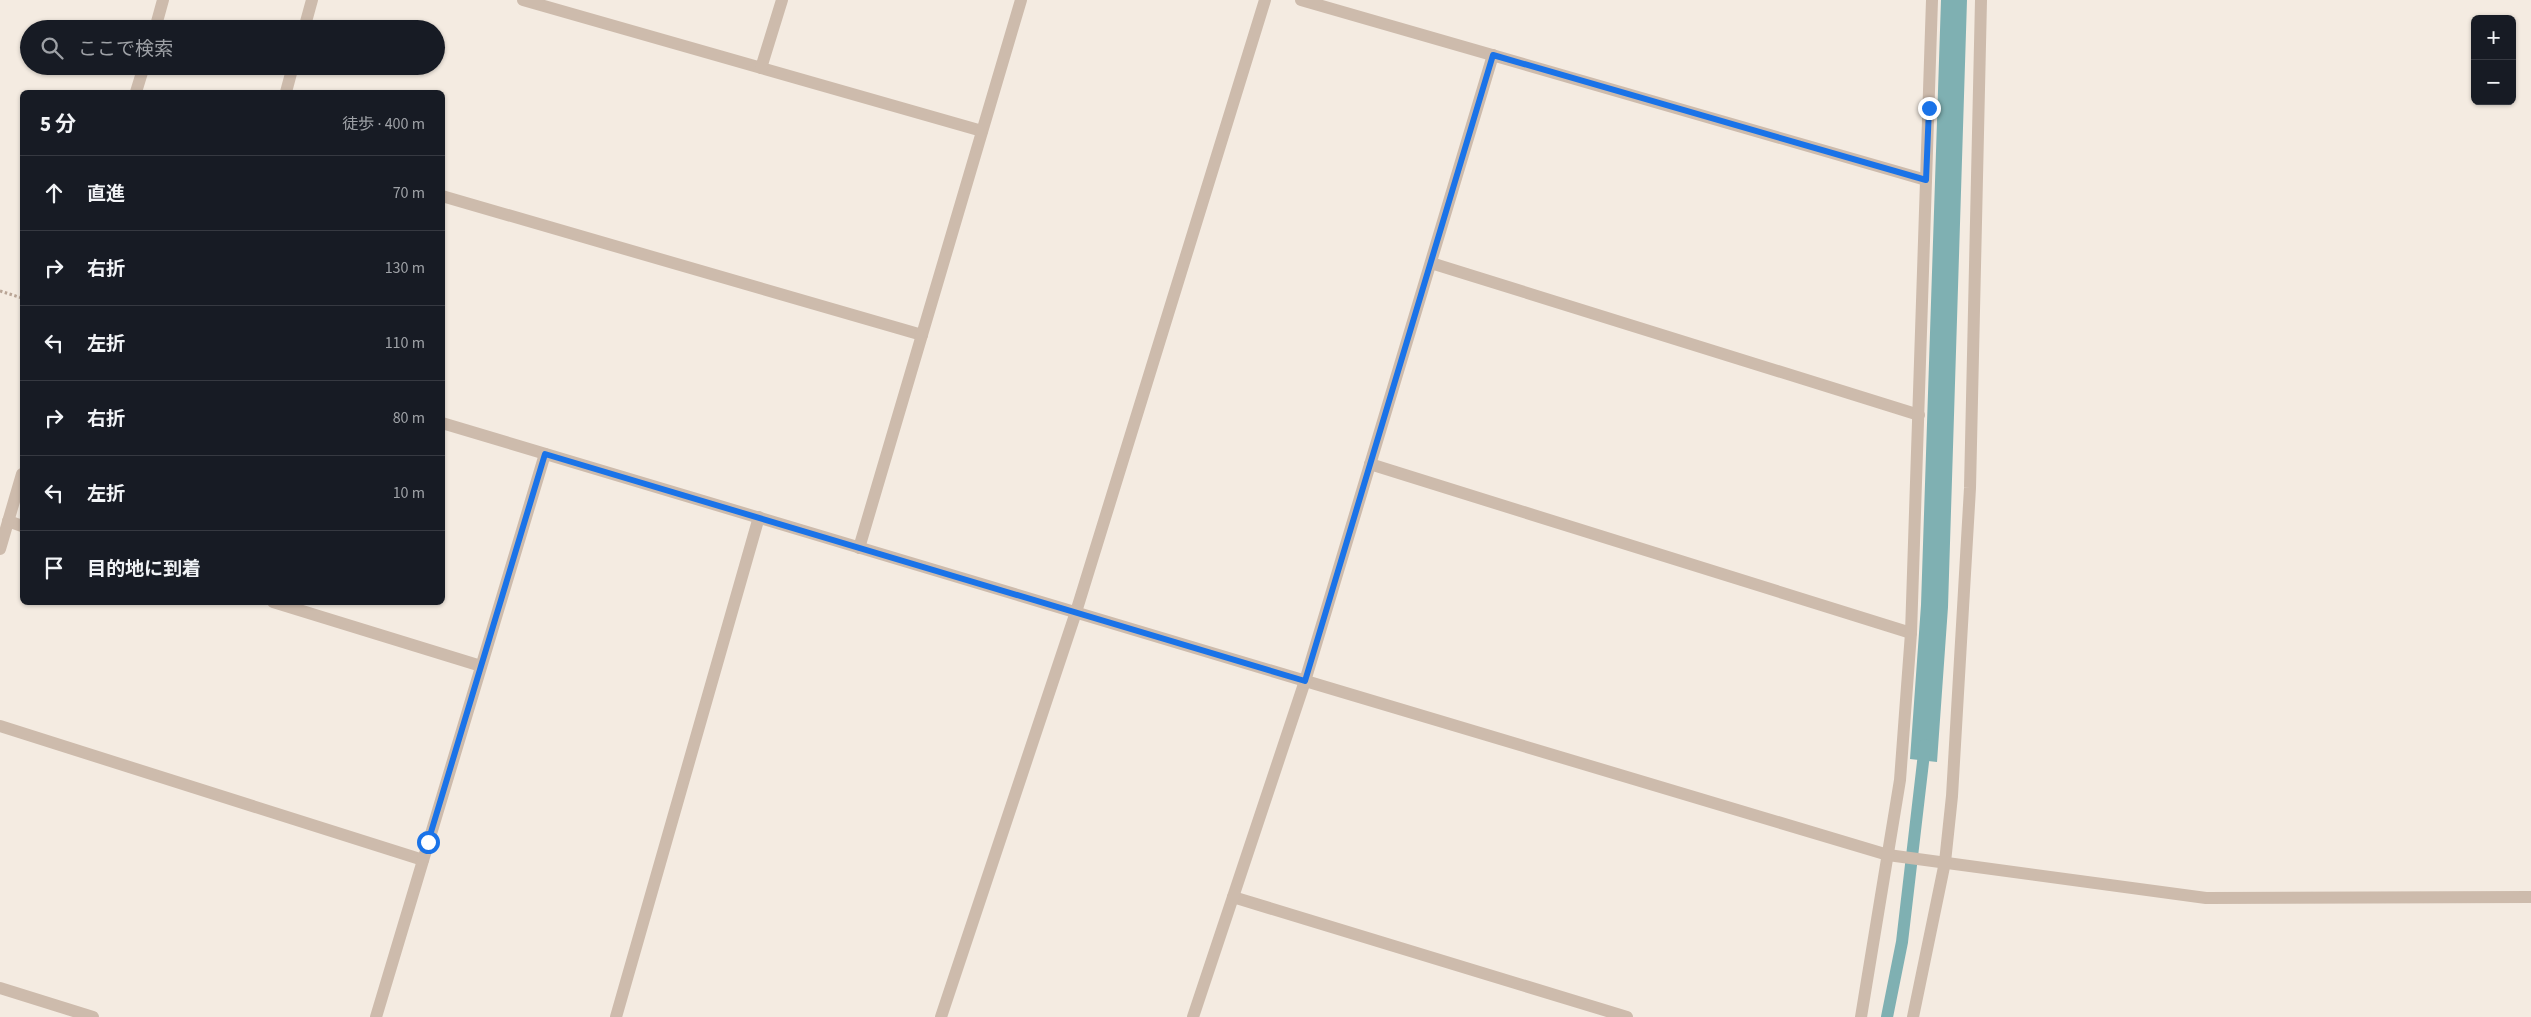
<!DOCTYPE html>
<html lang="ja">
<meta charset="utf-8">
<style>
:root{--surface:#171b24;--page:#242831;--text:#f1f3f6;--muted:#9ea1a6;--line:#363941}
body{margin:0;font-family:"Source Sans 3","Noto Sans JP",sans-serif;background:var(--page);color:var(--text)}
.controls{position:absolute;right:15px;top:15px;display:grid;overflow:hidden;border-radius:8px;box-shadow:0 1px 4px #0004}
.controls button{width:45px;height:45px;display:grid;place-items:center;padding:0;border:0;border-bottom:1px solid var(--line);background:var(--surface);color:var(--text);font:25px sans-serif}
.stop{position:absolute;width:15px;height:15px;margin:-11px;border:4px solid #1a73e8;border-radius:50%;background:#fff}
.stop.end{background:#1a73e8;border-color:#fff;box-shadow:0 1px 5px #0008}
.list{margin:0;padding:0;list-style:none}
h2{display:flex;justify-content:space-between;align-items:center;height:65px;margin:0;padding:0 20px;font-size:21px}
h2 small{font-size:16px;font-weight:400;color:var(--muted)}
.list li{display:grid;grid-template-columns:32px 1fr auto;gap:15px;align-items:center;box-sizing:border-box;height:75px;padding:0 20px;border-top:1px solid var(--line)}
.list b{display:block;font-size:19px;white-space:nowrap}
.list em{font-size:16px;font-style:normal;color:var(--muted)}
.icon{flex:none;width:28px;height:28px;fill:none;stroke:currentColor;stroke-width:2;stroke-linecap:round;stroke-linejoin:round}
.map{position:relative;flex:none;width:2531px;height:1017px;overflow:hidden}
.search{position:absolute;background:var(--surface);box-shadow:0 1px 4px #0004;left:20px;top:20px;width:425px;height:55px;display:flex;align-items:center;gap:12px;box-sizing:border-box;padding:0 18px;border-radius:28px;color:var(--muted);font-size:19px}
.panel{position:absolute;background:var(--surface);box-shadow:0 1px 4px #0004;left:20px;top:90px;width:425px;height:515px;border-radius:8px}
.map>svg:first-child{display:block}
</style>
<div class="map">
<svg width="2531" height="1017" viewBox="0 0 2531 1017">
<rect width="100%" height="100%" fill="#f4ebe1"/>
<path fill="#7fb0b2" d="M1941 0H1967L1948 607 1937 762 1910 759 1921 605Z"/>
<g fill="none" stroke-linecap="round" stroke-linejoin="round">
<path stroke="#7fb0b2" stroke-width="12" d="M1887 1017 1902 942 1925 745"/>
<path stroke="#b9a596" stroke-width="3" stroke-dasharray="2.5 2.5" stroke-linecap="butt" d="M0 291 22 298"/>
<g stroke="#cdbbac" stroke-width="12">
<path d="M523 0 982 131"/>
<path d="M1301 0 1926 180"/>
<path d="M155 29 163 0"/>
<path d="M304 29 312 0"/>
<path d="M761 68 782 0"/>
<path d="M136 92 144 66"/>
<path d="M286 92 293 66"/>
<path d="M442 196 922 335"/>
<path d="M1431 263 1919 415"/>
<path d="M442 423 1888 855 2206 898 2531 897"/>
<path d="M1370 464 1911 633"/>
<path d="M8 521 22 526"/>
<path d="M859 548 1021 0"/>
<path d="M0 549 22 474"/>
<path d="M273 602 481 666"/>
<path d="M0 726 423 860"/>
<path d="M1233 897 1627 1017"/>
<path d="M0 988 93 1017"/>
<path d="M376 1017 545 454"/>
<path d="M616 1017 759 517"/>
<path d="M941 1017 1076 612 1265 0"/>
<path d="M1193 1017 1305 681 1493 55"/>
<path d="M1861 1017 1900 780 1911 633 1932 0"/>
<path d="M1913 1017 1945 862 1952 796 1970 488 1981 0"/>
</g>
</g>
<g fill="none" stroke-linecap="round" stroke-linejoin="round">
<path stroke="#1a73e8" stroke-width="6" d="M428 842 545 454 1305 681 1493 55 1926 180 1929 108"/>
</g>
</svg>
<div class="controls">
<button>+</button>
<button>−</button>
</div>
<div class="stop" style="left:428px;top:842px"></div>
<div class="stop end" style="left:1929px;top:108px"></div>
<div class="search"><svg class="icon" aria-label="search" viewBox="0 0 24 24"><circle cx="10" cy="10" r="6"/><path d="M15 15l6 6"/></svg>ここで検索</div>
<section class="panel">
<h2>5 分<small>徒歩 · 400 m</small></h2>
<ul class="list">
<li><svg class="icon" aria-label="ahead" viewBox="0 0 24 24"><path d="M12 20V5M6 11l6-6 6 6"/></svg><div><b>直進</b></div><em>70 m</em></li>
<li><svg class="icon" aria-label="right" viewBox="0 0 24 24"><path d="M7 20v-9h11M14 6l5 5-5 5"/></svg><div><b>右折</b></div><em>130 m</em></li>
<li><svg class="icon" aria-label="left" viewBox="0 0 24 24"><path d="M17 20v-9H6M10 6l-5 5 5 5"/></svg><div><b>左折</b></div><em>110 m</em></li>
<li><svg class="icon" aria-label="right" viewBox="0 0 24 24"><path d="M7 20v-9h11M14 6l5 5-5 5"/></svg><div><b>右折</b></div><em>80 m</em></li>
<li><svg class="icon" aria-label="left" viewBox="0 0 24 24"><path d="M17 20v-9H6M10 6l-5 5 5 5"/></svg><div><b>左折</b></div><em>10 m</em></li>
<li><svg class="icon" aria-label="arrive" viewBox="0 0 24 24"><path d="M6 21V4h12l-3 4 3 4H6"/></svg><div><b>目的地に到着</b></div></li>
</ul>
</section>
</div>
